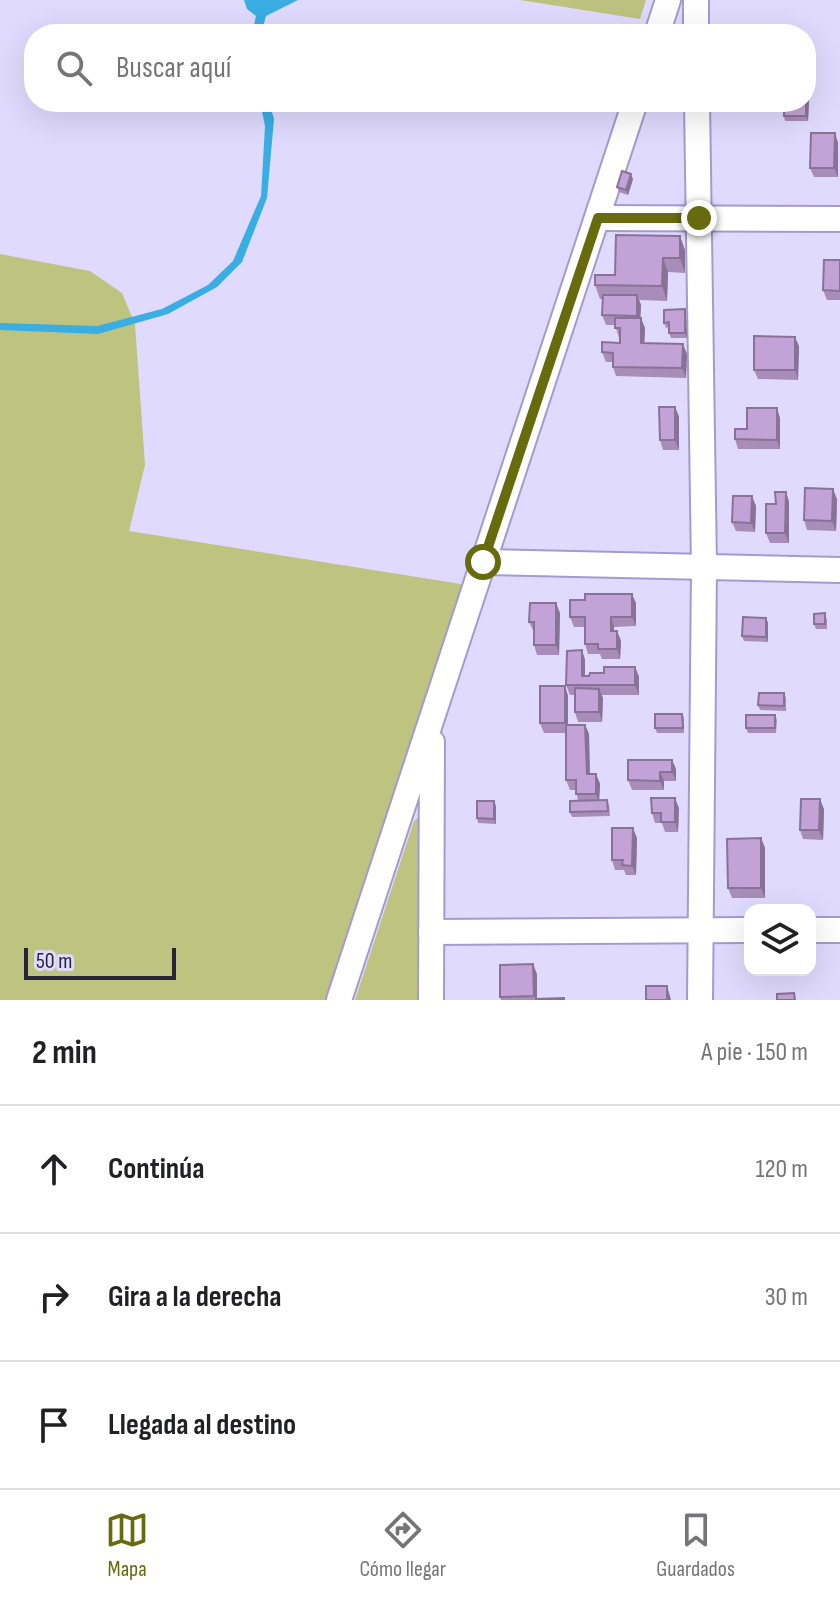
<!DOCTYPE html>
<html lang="es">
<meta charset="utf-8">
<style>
:root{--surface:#fff;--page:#f6f6f6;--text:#202124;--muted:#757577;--line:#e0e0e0;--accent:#676b0d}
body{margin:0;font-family:"Sofia Sans Condensed",sans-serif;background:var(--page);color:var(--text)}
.controls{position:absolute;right:24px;bottom:24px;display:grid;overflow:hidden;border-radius:16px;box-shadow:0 8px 32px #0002}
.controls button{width:72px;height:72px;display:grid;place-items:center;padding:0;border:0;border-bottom:2px solid var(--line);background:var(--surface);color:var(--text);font:40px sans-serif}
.scale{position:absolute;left:24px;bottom:20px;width:152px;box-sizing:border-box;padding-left:8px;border:4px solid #282339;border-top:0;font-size:22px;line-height:28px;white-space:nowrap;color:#282339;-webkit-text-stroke:6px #e0dbfe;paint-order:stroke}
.stop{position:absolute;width:24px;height:24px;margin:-18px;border:6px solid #676b0d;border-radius:50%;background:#fff}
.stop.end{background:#676b0d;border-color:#fff;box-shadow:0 2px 8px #0008}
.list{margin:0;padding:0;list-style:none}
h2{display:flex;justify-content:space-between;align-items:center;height:104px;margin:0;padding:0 32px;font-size:34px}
h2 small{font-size:26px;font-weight:400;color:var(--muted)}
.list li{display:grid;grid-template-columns:52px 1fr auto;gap:24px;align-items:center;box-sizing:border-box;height:128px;padding:0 32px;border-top:2px solid var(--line)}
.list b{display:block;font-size:30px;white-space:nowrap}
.list em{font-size:26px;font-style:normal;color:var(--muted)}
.icon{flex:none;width:44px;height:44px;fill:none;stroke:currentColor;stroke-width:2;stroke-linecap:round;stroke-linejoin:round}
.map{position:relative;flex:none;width:840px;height:1000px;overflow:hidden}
.search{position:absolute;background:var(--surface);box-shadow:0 8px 32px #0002;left:24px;right:24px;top:24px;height:88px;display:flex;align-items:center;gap:20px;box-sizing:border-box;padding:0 28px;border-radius:32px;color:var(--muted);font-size:30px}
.sheet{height:488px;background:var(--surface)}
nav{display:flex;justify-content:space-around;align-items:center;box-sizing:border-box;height:112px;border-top:2px solid var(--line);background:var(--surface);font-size:22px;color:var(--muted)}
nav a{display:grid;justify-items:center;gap:4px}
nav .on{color:var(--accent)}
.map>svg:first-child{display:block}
</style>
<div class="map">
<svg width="840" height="1000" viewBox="0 0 840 1000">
<rect width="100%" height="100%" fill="#e0dbfe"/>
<g fill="#bec380">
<path d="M520 0H646L640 19Z"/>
<path d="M0 254 90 271 122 293 135 324 145 465 129 531 467 585 331 1000H0Z"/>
<path d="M420 816 417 1000H355L414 821Z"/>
</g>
<g fill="#39aee3">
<path d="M244 0H298L266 16 261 34H252L256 16 247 9Z"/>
<path d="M260 102H269L274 119 267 198 242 262 217 287 168 314 98 334 0 330V323L97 326 162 309 208 285 233 261 261 196 265 126Z"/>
</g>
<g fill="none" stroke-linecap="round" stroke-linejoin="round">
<g stroke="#a49ad2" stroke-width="28">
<g id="street">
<path d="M696 0V34"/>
<path d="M657 34 668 0"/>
<path d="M697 102 704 567 700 1000"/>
<path d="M598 218 840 219"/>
<path d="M483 562 840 570"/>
<path d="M810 930H840"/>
<path d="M431 932 750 930"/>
<path d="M339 1000 635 102"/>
<path d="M431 1000 432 742"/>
</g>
</g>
<use href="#street" stroke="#fff" stroke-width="24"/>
</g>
<g fill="#a88cb9">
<path d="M809 101 808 121H785L784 116Z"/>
<path d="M835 133 838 143V177H814L810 168Z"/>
<path d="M633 179 628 195 619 192 617 187Z"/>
<path d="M685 250V273L668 272 667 301 639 300 641 305 640 318 645 328 644 343 687 354 686 378 616 376 613 367V362H606L602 352 620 343V338H619L615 325H606L602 315 603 299H600L595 285 615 275Z"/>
<path d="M840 260V300H827L823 290Z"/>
<path d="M685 309 686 314 687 338H671L669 333V327L666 328 664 323Z"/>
<path d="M799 346 798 380 758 379 754 370Z"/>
<path d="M675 407 679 417V450H663L660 440Z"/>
<path d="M780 418V449H738L735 439 747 429Z"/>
<path d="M786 492 789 502V543H770L766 533Z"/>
<path d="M837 499 836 531 807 530 804 520Z"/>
<path d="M756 506 755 532 736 531 732 522Z"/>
<path d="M636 603V626L614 627V631H617L621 641 620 659H602L600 654H588L585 644V627H574L570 617Z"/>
<path d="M560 613 559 655H537L534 645V632L529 622Z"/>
<path d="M766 618 768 623V642L744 641 742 636Z"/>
<path d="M827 618V629H816L814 624Z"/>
<path d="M582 650 585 660V676L635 667 639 677V695H601L603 698 602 722H578L575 712V695H570L566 685Z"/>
<path d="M565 686 568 696V725H585L589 734 590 774H596L600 784 599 800H607L609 805 610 816 572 817 570 812 578 801 576 790H570L566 780V733H544L540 723Z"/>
<path d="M784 693 786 698V711L760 710 758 705Z"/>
<path d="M682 714 684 718V733H657L655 728Z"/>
<path d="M775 715 777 720 776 733H748L746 728Z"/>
<path d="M672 760 676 769V781H664V790H632L628 780Z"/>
<path d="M496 806V824L478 823 477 818Z"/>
<path d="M679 808 678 832H665L662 823H655L652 813Z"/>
<path d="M824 809 823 840 803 839 800 830Z"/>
<path d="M637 838 636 875H626L624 870H615L612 860Z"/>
<path d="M761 838 765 848V898H732L728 888Z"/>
<path d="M537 974V999L565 1000H501L500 997Z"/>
</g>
<g fill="#887296">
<path d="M807 96 809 101 808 121 806 116Z"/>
<path d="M835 133 838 143V177L834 168Z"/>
<path d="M631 174 633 179 628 195 626 190Z"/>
<path d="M680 236 685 250V273L680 258Z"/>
<path d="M663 258 668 272 667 301 662 286Z"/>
<path d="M637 295 641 305 640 326 637 316Z"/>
<path d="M685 309 686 314 687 338 685 333Z"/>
<path d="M641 318 645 328 644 353 641 343Z"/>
<path d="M795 337 799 346 798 380 795 370Z"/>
<path d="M683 344 687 354 686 378 682 368Z"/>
<path d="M675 407 679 417V450L675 440Z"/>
<path d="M777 408 780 418V449L777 440Z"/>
<path d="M833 489 837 499 836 531 832 521Z"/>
<path d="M786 492 789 502V543L785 533Z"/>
<path d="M752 496 756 506 755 532 751 523Z"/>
<path d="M632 594 636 603V626L632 617Z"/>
<path d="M556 603 560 613 559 655 556 645Z"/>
<path d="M611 617 614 627V641L611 631Z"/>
<path d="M766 618 768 623V642L766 637Z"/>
<path d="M617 631 621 641 620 659 617 649Z"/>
<path d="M582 650 585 660V685L582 676Z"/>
<path d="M635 667 639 677V695L635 685Z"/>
<path d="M565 686 568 696V733L565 723Z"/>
<path d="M599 689 603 698 602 722 599 712Z"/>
<path d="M585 725 589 734 590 784 587 774Z"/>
<path d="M672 760 676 769V781L672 772Z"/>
<path d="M660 772 664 781V790L660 781Z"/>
<path d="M596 774 600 784 599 804 596 794Z"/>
<path d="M675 798 679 808 678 832 675 822Z"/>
<path d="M820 799 824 809 823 840 819 830Z"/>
<path d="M494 801 496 806V824L494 819Z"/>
<path d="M633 828 637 838 636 875 632 866Z"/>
<path d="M761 838 765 848V898L761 888Z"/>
<path d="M533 964 537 974V1000H536L534 996Z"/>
<path d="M667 986 670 996 671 1000H667Z"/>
</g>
<g fill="#c3a3d7" stroke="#887296" stroke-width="2">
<path d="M806 96V116H784V102H806Z"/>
<path d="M811 133H835L834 168H810Z"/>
<path d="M622 171 631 174 626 190 617 187Z"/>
<path d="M616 235 680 236V258H663L662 286 595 285V275H615Z"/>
<path d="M824 260H840V291L823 290Z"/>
<path d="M603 295H637V316L602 315Z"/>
<path d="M685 309V333H669V322L664 323V310Z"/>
<path d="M615 318H641V343L683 344 682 368 613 367V353L602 352V342L620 343V328H615Z"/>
<path d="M754 336 795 337V370H754Z"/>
<path d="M659 407H675V440H660Z"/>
<path d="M747 408H777V440L735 439V429H747Z"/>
<path d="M805 488 833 489 832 521 804 520Z"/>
<path d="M775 492H786L785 533H766V504H776Z"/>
<path d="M733 496H752L751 523 732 522Z"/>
<path d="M585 594H632V617H611V631H617V649H598V644H585V617H570V600H585Z"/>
<path d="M530 603H556V645H534V622H529Z"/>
<path d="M825 613V624H814V614Z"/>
<path d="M743 617 766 618V637L742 636Z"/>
<path d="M582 650V676H589L590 673H604V667H635V685H566L567 651Z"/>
<rect x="540" y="686" width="25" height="37"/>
<path d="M575 688 599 689V712H575Z"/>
<path d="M759 693H784V706L758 705Z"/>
<path d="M655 714H682L683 728H655Z"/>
<rect x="746" y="715" width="29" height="13"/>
<path d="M566 725H585L587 774H596V794H576V780H566Z"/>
<path d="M628 760H672V772H660V781L628 780Z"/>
<path d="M651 798H675V822H661V813H652Z"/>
<path d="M801 799H820L819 830H800Z"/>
<path d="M607 800 608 811 570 812V801Z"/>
<path d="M477 801H494V819L477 818Z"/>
<path d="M612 828H633L632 866 622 865 623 860H612Z"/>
<path d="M761 838V888H728L727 839Z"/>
<path d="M533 964 534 996 500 997V965Z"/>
<rect x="646" y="986" width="21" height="14"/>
<path d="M794 993 795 1000H777V994Z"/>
<path d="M564 998V1000H536V999Z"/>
</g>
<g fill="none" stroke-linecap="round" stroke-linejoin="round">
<path stroke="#676b0d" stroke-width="10" d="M483 562 598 218H699"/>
</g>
</svg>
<div class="controls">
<button><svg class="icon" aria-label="layers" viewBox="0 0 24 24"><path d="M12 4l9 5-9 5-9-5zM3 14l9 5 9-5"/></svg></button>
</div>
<div class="scale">50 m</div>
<div class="stop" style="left:483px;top:562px"></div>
<div class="stop end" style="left:699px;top:218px"></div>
<div class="search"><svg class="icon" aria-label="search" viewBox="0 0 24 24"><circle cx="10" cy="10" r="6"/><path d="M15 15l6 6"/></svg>Buscar aquí</div>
</div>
<section class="sheet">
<h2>2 min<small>A pie · 150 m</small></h2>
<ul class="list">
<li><svg class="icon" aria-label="ahead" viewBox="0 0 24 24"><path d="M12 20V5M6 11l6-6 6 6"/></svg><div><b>Continúa</b></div><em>120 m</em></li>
<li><svg class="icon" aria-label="right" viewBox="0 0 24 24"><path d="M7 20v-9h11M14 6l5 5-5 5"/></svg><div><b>Gira a la derecha</b></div><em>30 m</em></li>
<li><svg class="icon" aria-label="arrive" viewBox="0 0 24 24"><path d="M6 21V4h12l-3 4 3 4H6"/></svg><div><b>Llegada al destino</b></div></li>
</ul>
</section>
<nav>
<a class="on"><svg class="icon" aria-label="map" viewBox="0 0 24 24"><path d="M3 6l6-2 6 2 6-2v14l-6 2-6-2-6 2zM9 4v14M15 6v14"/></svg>Mapa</a>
<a><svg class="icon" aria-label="directions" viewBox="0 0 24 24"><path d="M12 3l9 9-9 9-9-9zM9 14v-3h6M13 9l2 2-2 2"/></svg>Cómo llegar</a>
<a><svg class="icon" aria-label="saved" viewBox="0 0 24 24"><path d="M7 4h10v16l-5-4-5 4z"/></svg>Guardados</a>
</nav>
